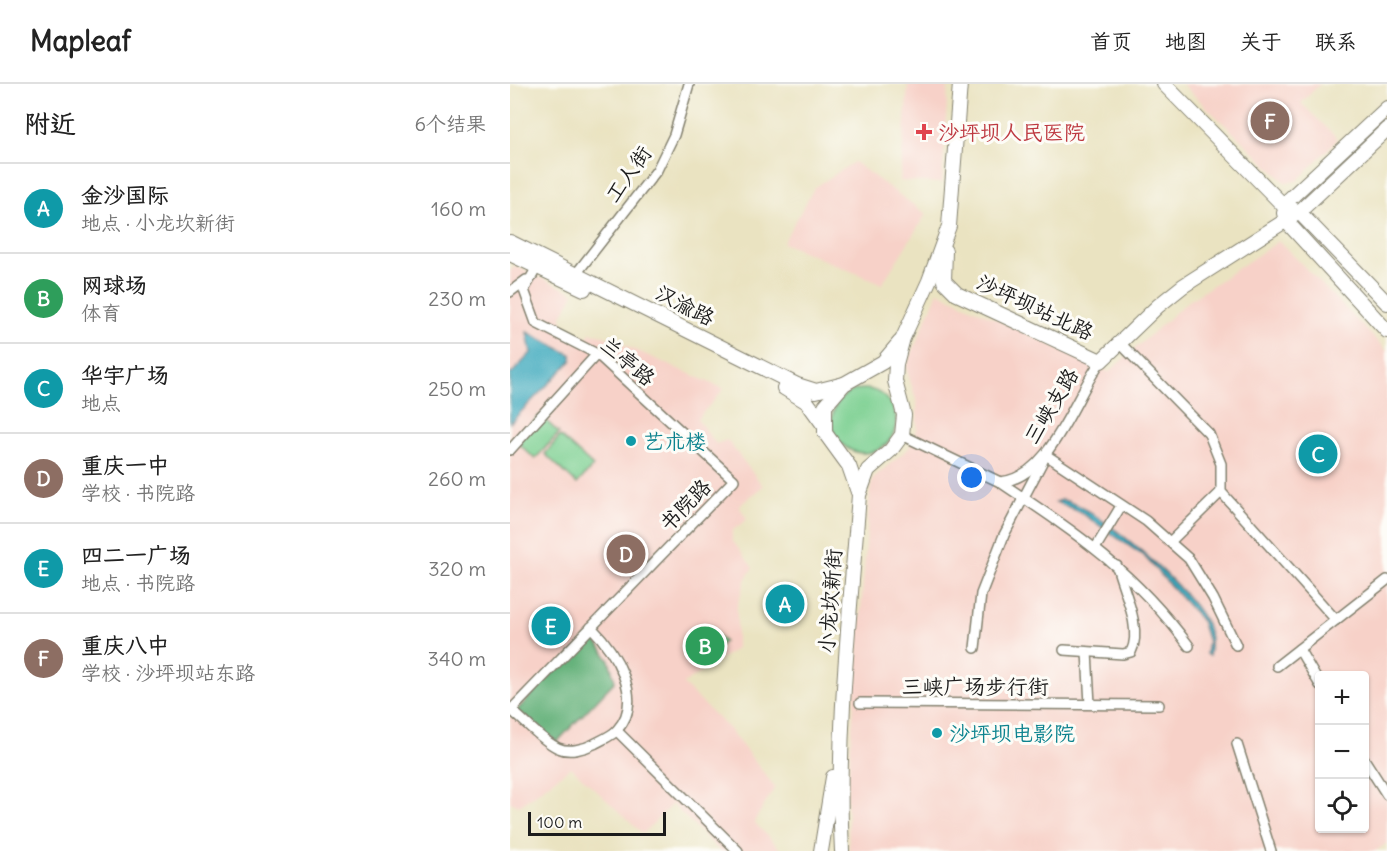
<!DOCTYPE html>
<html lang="zh">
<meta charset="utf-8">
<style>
:root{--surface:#fff;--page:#f2f2f2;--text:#222;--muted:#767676;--line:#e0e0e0;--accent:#2563eb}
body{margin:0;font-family:Delius,"LXGW WenKai TC",sans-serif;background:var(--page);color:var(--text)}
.controls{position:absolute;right:18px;bottom:18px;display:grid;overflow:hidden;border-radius:6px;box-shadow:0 2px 4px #0004}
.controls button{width:54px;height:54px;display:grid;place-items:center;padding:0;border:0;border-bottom:2px solid var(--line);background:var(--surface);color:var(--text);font:30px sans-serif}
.scale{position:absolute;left:18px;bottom:15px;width:138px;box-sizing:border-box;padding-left:6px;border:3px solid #1c1c1c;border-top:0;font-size:16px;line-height:21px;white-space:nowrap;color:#1c1c1c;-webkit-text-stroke:4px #fdfcf7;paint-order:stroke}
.you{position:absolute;left:462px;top:394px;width:21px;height:21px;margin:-15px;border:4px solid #fff;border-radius:50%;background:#1a73e8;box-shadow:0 0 0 9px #1a73e833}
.badge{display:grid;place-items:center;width:39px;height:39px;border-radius:50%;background:var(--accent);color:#fff;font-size:20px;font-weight:700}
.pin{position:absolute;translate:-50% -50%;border:3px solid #fff;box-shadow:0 2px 6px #0006}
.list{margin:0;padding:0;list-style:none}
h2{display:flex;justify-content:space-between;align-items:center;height:78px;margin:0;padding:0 24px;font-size:26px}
h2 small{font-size:20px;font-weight:400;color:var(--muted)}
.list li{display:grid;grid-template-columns:39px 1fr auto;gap:18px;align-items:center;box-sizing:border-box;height:90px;padding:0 24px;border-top:2px solid var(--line)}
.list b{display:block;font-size:22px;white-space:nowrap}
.list p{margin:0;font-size:20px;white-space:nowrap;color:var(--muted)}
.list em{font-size:20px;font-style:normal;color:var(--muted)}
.icon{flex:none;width:33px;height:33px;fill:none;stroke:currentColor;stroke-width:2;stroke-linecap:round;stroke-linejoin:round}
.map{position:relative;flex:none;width:877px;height:767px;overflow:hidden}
header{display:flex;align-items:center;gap:36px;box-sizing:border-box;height:84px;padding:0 30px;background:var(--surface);border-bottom:2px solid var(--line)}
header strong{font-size:28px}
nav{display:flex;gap:33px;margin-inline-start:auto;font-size:21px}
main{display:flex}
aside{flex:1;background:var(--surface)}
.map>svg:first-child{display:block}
</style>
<header>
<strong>Mapleaf</strong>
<nav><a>首页</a><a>地图</a><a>关于</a><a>联系</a></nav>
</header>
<main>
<aside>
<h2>附近<small>6个结果</small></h2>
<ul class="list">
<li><span class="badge" style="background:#0f9aa8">A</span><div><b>金沙国际</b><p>地点 · 小龙坎新街</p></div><em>160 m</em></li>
<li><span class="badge" style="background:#2e9e5b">B</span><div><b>网球场</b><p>体育</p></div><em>230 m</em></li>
<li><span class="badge" style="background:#0f9aa8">C</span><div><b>华宇广场</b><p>地点</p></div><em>250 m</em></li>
<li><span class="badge" style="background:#8d6e63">D</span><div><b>重庆一中</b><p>学校 · 书院路</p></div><em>260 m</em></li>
<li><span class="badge" style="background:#0f9aa8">E</span><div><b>四二一广场</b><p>地点 · 书院路</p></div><em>320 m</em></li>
<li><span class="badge" style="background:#8d6e63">F</span><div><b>重庆八中</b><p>学校 · 沙坪坝站东路</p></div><em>340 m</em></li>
</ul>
</aside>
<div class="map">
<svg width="877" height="767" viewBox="0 0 877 767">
<rect width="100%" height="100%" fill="#fdfcf7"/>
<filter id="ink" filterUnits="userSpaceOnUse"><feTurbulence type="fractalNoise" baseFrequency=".0167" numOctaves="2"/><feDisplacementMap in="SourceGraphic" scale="12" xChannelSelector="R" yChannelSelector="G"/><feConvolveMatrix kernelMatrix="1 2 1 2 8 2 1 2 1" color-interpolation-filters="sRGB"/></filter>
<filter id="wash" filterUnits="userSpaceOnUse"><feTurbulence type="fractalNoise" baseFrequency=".008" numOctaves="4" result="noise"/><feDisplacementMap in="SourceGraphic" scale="24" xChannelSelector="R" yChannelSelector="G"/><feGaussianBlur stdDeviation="1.35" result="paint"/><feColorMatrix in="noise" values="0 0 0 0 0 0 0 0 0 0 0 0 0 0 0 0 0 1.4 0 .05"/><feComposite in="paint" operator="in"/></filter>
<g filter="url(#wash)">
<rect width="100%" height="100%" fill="#eae3c1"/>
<g fill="#f7d1c8" fill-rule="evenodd">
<path d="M398 0H438L432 99 390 97Z"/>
<path d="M672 0H810L791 19 828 55 787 97 775 98Z"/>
<path d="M344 78 416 130 372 200 273 159 304 104Z"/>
<path d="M769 157 877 267V759L866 767H334L339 766 337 711 360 408 363 394 399 364 407 345V319L396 283 428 208 599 288 676 219ZM810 592H854V744H810Z"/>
<path d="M5 182 64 209 51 234 53 235 50 241 77 254 80 249 89 250 214 305 187 335 206 360 217 356 253 402 229 422 237 435 222 447V456L243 484 236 494 227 522V564L173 600 218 644 265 703 244 738 272 767H210L162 720 133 750 61 683 9 722 0 718V187Z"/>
</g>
<g fill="#7dd092" stroke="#4c7657" stroke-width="1.5">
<circle cx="354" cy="337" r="32"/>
<path d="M30 331 49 349 25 375 6 357Z"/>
<path d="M50 352 83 382 67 400 35 370Z"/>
<path d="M201 543 214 558 189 580 176 565Z"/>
</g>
<path fill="#66b27c" stroke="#41674c" stroke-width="1.5" d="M81 549 99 576 105 597 47 658 6 627Z"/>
<g fill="#3ea9bd" stroke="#2d626c" stroke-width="1.5">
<path d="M17 248 62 271V276L0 339V291L21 269Z"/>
<path d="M552 416C589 423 681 506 696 540 701 551 701 560 699 572L696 570 698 558 691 536 635 473 570 428 546 418Z"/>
</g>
</g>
<g filter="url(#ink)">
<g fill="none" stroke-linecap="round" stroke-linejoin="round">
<g stroke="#83806e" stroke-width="12">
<g id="street">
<path d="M27 183 14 206 26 239 87 270 224 396 1 626C15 637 31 656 48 664 59 669 74 665 84 660 91 656 102 652 107 646 136 615 104 566 81 543"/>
<path d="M66 190 147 86 164 51 179 0"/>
<path d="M0 208 16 196"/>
<path d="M609 258 699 350 711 380V408L826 536"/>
<path d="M392 351 490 398C541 394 564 313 591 277"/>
<path d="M0 366 87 270"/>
<path d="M490 398C566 449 623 486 679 562"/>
<path d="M661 457 711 408"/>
<path d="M586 463 611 422"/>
<path d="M465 564 471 510 494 451 536 371 636 437 679 475 703 514 726 561"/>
<path d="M789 565 810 601"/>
<path d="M554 566 613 570 621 568C633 545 613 506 607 482"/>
<path d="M577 568 580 620"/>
<path d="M767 582 877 496"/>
<path d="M350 619 649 621"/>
<path d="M107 647 228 767"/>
<path d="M727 660 761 767"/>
<path d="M854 675 877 711"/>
</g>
</g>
<g stroke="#83806e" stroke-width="16">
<g id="secondary">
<path d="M654 0 773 121 789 128 877 219"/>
<path d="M773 121 877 24"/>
<path d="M774 129 776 137 877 247"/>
<path d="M0 158 287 301 306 307 334 300"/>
<path d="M435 167 434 197 447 210 591 277 648 222 673 202 789 128 877 45"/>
<path d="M0 170 74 205"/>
<path d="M274 304 297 318 313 340"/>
<path d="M348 408 339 382 315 349V322L334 300 373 278 390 258"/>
<path d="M311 767 323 693"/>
<path d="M332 767C326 649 340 529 349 411L358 386 381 366 392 351 394 331 385 297 386 280 393 254 419 197 439 142 450 0"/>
</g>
</g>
<use href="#street" stroke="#fff" stroke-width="9"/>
<use href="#secondary" stroke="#fff" stroke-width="14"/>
</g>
</g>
<path fill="#e0444e" stroke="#fdfcf7" stroke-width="2" d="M411 39h6v6h6v6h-6v6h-6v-6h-6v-6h6z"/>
<g fill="#0f9aa8" stroke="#fdfcf7" stroke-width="2">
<circle cx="121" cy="357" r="6"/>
<circle cx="427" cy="649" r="6"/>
</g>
<g text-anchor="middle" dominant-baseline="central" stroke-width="6" stroke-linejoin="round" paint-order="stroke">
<g font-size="21" fill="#be3a42" stroke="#fdfcf7" text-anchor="start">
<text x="428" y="48">沙坪坝人民医院</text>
</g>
<g font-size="21" fill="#1c1c1c" stroke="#fdfcf7">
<text transform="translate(118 90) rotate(-55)">工人街</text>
<text transform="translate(175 221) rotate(27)">汉渝路</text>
<text transform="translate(525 223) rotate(25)">沙坪坝站北路</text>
<text transform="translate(118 277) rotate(40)">兰亭路</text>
<text transform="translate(541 322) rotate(-59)">三峡支路</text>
<text transform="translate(175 421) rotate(-46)">书院路</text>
<text transform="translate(320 517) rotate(-86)">小龙坎新街</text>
<text x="465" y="602">三峡广场步行街</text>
</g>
<g font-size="21" fill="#0d838f" stroke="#fdfcf7" text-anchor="start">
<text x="133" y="357">艺术楼</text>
<text x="439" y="649">沙坪坝电影院</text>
</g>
</g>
</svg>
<div class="controls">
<button>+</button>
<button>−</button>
<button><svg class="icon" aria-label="locate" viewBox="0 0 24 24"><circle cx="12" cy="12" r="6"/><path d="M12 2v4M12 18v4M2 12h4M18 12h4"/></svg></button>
</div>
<div class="scale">100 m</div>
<div class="you"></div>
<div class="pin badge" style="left:275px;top:520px;background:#0f9aa8">A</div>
<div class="pin badge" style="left:195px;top:562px;background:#2e9e5b">B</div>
<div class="pin badge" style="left:808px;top:370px;background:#0f9aa8">C</div>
<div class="pin badge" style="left:116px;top:470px;background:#8d6e63">D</div>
<div class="pin badge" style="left:41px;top:542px;background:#0f9aa8">E</div>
<div class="pin badge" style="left:760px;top:37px;background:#8d6e63">F</div>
</div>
</main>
